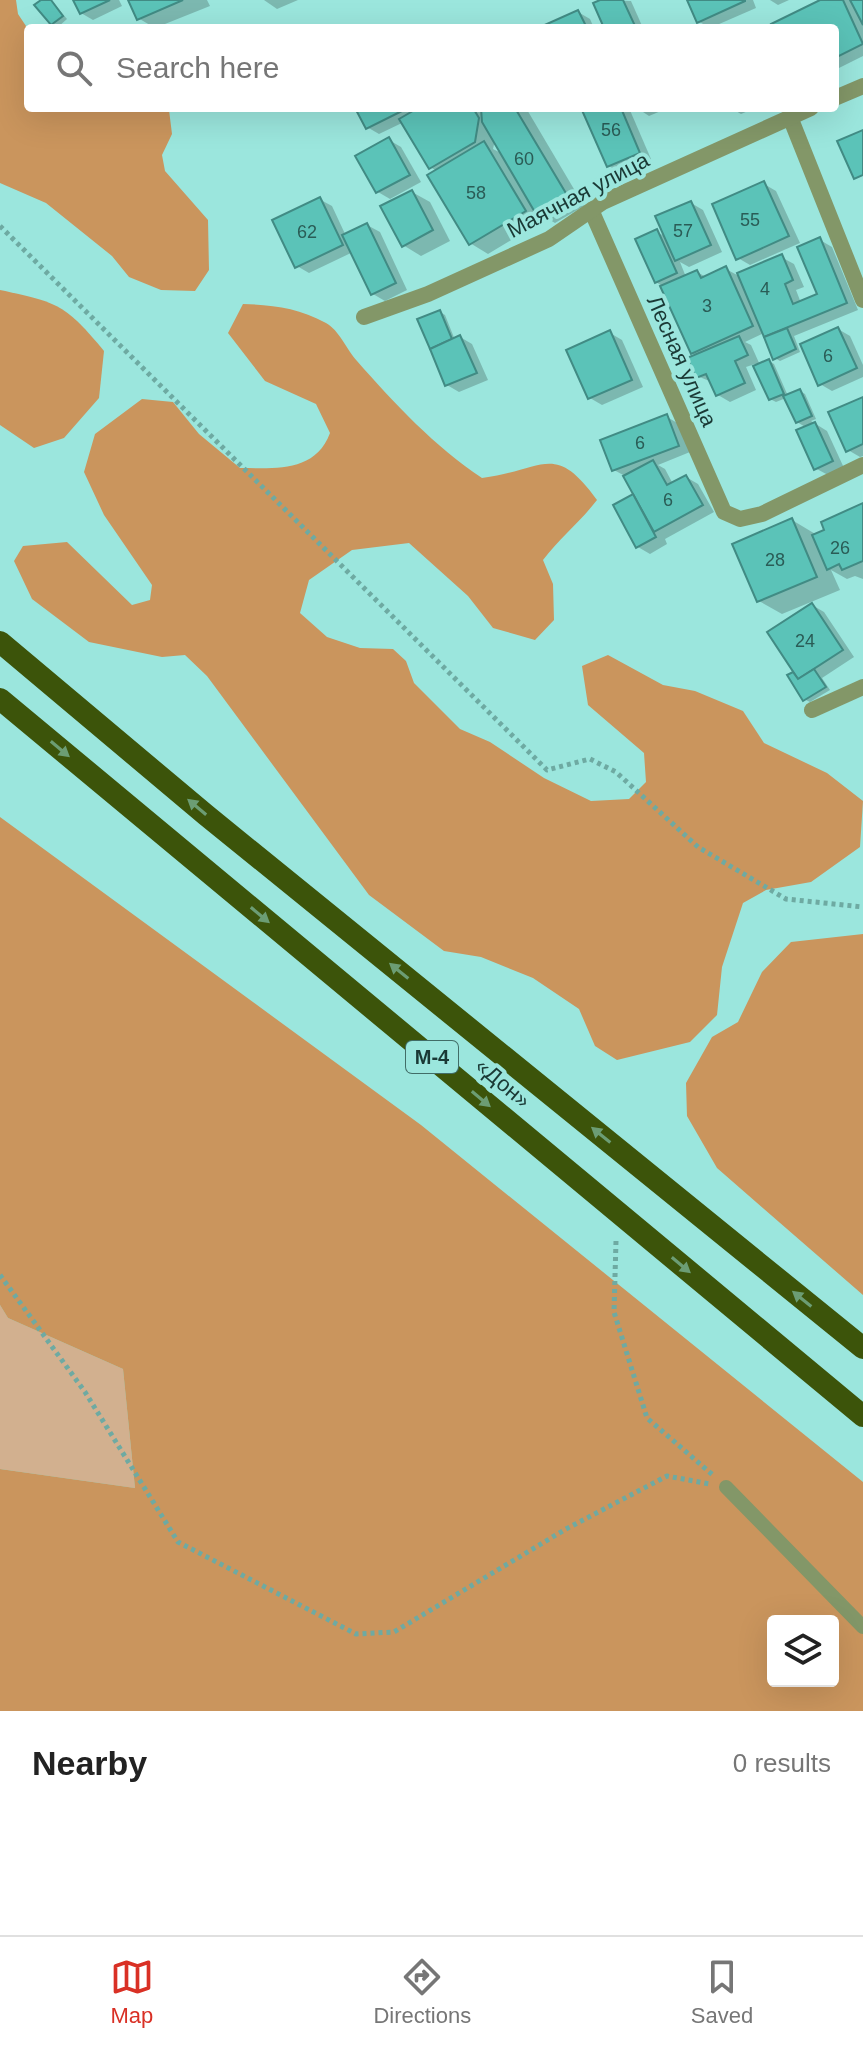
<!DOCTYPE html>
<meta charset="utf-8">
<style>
:root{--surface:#fff;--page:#f2f2f2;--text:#222;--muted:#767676;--line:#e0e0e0;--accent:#d93025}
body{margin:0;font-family:Arial,sans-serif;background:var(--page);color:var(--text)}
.controls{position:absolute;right:24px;bottom:24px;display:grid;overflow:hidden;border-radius:8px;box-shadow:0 8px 32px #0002}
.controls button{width:72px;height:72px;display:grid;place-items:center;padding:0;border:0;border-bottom:2px solid var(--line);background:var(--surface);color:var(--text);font:40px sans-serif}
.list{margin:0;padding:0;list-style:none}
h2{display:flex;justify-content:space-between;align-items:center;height:104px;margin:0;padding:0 32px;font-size:34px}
h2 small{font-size:26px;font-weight:400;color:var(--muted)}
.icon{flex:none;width:44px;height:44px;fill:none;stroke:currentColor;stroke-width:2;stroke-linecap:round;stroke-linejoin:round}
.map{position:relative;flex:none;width:863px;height:1711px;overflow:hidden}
.search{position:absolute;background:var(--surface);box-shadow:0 8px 32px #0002;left:24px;right:24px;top:24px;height:88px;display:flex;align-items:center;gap:20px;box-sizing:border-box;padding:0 28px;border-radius:8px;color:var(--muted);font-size:30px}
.sheet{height:224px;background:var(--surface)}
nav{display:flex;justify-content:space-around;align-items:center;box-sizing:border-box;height:112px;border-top:2px solid var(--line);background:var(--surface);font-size:22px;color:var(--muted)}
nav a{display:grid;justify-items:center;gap:4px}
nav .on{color:var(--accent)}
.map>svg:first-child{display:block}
</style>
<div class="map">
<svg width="863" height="1711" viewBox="0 0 863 1711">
<rect width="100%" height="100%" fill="#9be6dd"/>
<path fill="#d2b08f" d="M0 1305 8 1318 123 1369 135 1488 0 1469Z"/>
<g fill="#ca955d" fill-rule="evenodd">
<path d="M0 0H16L18 14 28 29V108L169 110 172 134 162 155 165 171 208 220 209 270 195 291 161 290 129 277 112 256 46 203 0 183Z"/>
<path d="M0 290C58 302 66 305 104 351L99 398 64 438 34 448 0 425Z"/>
<path d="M243 304C274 305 298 308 326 323 339 330 347 350 357 361 394 403 435 447 482 478 545 470 554 441 597 500 580 522 560 538 543 560L553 584 554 620 535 640 493 628 468 596 409 543 352 550 309 580 300 613 327 637 360 648 393 649 406 661 414 683 460 729 490 742 544 778 591 801 629 799 646 782 644 753 588 705 582 666 608 655 663 685 695 691 743 711 764 743 827 773 863 801 860 847 811 882 766 890 743 903 722 967 717 1015 690 1042 617 1060 595 1046 579 1009 533 978 481 957 444 951 369 895 207 676 185 655 162 657 89 642 32 599 14 561 23 546 67 542 132 605 150 600 152 585 104 515 84 472 95 434 142 399 173 402 199 434 240 468C275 468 315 473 330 433L316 404 265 381 228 333Z"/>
<path d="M0 817 421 1125 863 1482V1711H0V1469L135 1488 123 1369 8 1318 0 1305ZM773 1621H833V1681H773Z"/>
<path d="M863 934V1295L717 1168 687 1116 686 1083 712 1037 738 1022 762 972 791 942Z"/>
</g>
<g fill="#0003" fill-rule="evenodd">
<path d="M44 0H51L67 19 58 27 52 24Z"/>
<path d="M75 0H119L122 6 93 20 81 13Z"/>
<path d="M130 0H207L210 6 155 28 138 18Z"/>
<path d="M264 0H298L277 9Z"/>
<path d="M605 0 631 1 643 28H606Z"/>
<path d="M689 0H753L756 8 710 28 698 21Z"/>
<path d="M770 0H789L778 5Z"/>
<path d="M825 0H863V56L835 70V28H775Z"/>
<path d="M578 12 590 19 594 28H543Z"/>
<path d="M360 108H526L584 206 555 223 538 213 543 221 488 254 470 243 437 171 430 167 404 122 379 134 367 127ZM495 140 503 154 493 149Z"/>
<path d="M583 108H629L651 159 621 173 609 166Z"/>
<path d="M637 108H668L649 116Z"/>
<path d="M731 108H755L741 114Z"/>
<path d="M389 140 401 147 421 182 390 199 378 192Z"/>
<path d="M764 184 776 191 800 243 750 265 738 258Z"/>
<path d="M412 192 430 202 450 241 421 256 403 245Z"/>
<path d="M319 199 332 206 346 236 367 225 380 232 407 290 385 301 373 294 353 252 309 273 297 266Z"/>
<path d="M691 203 703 210 722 252 689 267 680 262 686 277 697 272 706 277 726 269 737 275 781 257 794 264 804 287 796 290 801 303 820 296V240L832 247 858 310 794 336 800 352 780 361 775 358 764 333 745 342 751 345 760 365 769 361 774 364 788 396 800 391 805 394 816 419 811 421 827 431 844 468 828 475 815 468 807 428 797 422 786 398 776 402 770 399 755 364 746 367 756 390 730 402 718 395 712 382 697 376 698 356 692 353 662 286 656 282 657 232 666 237Z"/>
<path d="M440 312 445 315 455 340 460 337 472 344 488 380 459 392 447 385Z"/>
<path d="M838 329 850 336 863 365V377L832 391 820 384Z"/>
<path d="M610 333 622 340 643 387 602 405 590 398Z"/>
<path d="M863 399V456L860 457 848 450Z"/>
<path d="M667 417 679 424 690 452 658 465 665 469 673 484 686 477 698 484 714 512 665 539 667 544 650 554 638 547 616 505 635 495 625 476 614 470Z"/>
<path d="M863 505V579L855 576 847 579 831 570 840 590 782 614 759 601 792 520 817 535Z"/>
<path d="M812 605 824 612 854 657 822 678 830 690 810 702 804 699 793 674 800 678Z"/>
</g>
<g fill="#5bc3b8" stroke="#418b84" stroke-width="2">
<path d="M41 0H51L63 16 51 25 34 5Z"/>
<path d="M73 0H110L80 14Z"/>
<path d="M128 0H183L137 20Z"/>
<path d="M600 0H623L636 28H604L593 3Z"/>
<path d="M687 0H745V1L697 23Z"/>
<path d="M820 0H843L863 44 835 58V28H773L771 24Z"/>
<path d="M850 0H863V25Z"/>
<path d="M578 10 587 28H538Z"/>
<path d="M355 108H408L366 129Z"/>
<path d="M418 108H473L479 118 475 142 429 169 399 119Z"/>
<path d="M481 108H515L567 195 536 214 482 122Z"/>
<path d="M581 108H621L640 153 607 167Z"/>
<path d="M863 130V175L854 179 837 141Z"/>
<path d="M389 137 410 175 376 193 355 156Z"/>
<path d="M484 141 526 211 469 245 427 175Z"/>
<path d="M764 181 789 236 736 260 712 204Z"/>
<path d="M412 190 433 230 402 247 380 206Z"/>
<path d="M320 197 343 245 295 268 272 220Z"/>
<path d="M691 201 711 245 675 261 655 216Z"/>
<path d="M367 223 396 283 371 295 342 235Z"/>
<path d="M657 229 677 273 655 283 635 239Z"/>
<path d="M820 237 847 303 764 337 737 273 782 254 793 280 785 284 793 304 817 294 797 247Z"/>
<path d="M726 266 753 326 691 354 660 286 697 270 701 278Z"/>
<path d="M440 310 452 339 430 349 417 319Z"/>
<path d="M838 327 857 368 818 386 800 344Z"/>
<path d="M787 328 796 349 773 360 764 337Z"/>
<path d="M610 330 632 380 588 399 566 350Z"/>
<path d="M460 335 477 373 445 386 430 349Z"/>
<path d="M739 336 748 355 735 361 745 383 716 396 706 374 696 378 687 358Z"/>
<path d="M769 359 784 394 769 400 753 366Z"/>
<path d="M800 389 812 416 796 423 783 396Z"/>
<path d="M863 397V444L846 452 828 412Z"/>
<path d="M667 414 679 446 612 471 600 440Z"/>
<path d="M815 422 833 461 814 470 796 430Z"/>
<path d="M653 460 667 485 686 475 703 505 654 532 623 476Z"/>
<path d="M633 494 656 537 636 548 613 505Z"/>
<path d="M863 503V561L842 570 839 564 827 570 812 535 824 530 821 522Z"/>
<path d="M792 518 817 577 757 602 732 544Z"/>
<path d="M812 603 843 650 798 679 767 632Z"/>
<path d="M814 669 826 687 803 701 787 675 793 672 798 679Z"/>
</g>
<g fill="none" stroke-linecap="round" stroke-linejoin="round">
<g stroke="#6eaaa2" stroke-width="5" stroke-dasharray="4 4" stroke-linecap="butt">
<path d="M0 226 547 770 590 759 616 772 698 847 786 899 863 907"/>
<path d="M616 1241 614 1312 647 1418 714 1476"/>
<path d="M0 1275 85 1392 178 1542 356 1634 394 1632 566 1529 667 1476 710 1484"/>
</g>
<path stroke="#839768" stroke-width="14" d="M726 1487 863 1627"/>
<g stroke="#839768" stroke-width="16">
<path d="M835 98 863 86"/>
<path d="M790 117 863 300"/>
<path d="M592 212 724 512 740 519 762 514 863 465"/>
<path d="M364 317 428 294 549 239 603 202 811 108"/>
<path d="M812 710 863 687"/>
</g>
<g stroke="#3c540a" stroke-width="22">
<path d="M0 642 206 815 863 1348"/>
<path d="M0 699 863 1416"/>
</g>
</g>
<defs><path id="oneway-solid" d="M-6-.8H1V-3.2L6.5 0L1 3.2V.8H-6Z" transform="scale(2)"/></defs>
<g fill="#6c9d74">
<use href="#oneway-solid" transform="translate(60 749) rotate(40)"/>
<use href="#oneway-solid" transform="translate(197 807) rotate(-140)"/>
<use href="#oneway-solid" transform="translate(260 915) rotate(40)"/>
<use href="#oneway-solid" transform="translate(399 971) rotate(-141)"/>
<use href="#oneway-solid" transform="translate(481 1099) rotate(40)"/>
<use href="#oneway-solid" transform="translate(601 1135) rotate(-141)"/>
<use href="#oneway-solid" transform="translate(681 1265) rotate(40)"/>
<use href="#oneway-solid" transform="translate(802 1299) rotate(-141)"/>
</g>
<g text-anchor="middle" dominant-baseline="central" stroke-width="8" stroke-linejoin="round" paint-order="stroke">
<g font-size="18" fill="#2a5c56">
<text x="611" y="130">56</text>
<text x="524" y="159">60</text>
<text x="476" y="193">58</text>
<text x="750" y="220">55</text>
<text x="683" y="231">57</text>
<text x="307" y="232">62</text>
<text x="765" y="289">4</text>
<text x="707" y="306">3</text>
<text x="828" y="356">6</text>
<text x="640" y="443">6</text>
<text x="668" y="500">6</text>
<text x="840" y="548">26</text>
<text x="775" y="560">28</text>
<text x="805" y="641">24</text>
</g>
<rect fill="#9be6dd" stroke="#416d67" stroke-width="2" x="406" y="1041" width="52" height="32" rx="6"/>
<g font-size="20" font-weight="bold" fill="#1a3935">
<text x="432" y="1057">М-4</text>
</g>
<g font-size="22" fill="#1a3935" stroke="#9be6dd">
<text transform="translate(578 195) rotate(-28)">Маячная улица</text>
<text transform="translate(682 361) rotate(66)">Лесная улица</text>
<text transform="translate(503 1083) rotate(40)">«Дон»</text>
</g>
</g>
</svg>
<div class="controls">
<button><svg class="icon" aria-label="layers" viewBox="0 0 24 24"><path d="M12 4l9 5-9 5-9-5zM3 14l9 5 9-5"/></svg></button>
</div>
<div class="search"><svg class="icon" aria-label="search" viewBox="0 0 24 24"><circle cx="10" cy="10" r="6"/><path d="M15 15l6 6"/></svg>Search here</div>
</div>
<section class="sheet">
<h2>Nearby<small>0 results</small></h2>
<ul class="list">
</ul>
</section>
<nav>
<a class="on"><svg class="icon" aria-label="map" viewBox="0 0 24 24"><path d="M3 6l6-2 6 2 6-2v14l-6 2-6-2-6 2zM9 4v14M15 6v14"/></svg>Map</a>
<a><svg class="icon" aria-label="directions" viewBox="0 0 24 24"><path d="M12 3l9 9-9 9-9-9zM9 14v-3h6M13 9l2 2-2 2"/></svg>Directions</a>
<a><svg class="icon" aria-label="saved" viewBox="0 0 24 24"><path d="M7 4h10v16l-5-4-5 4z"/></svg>Saved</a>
</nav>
